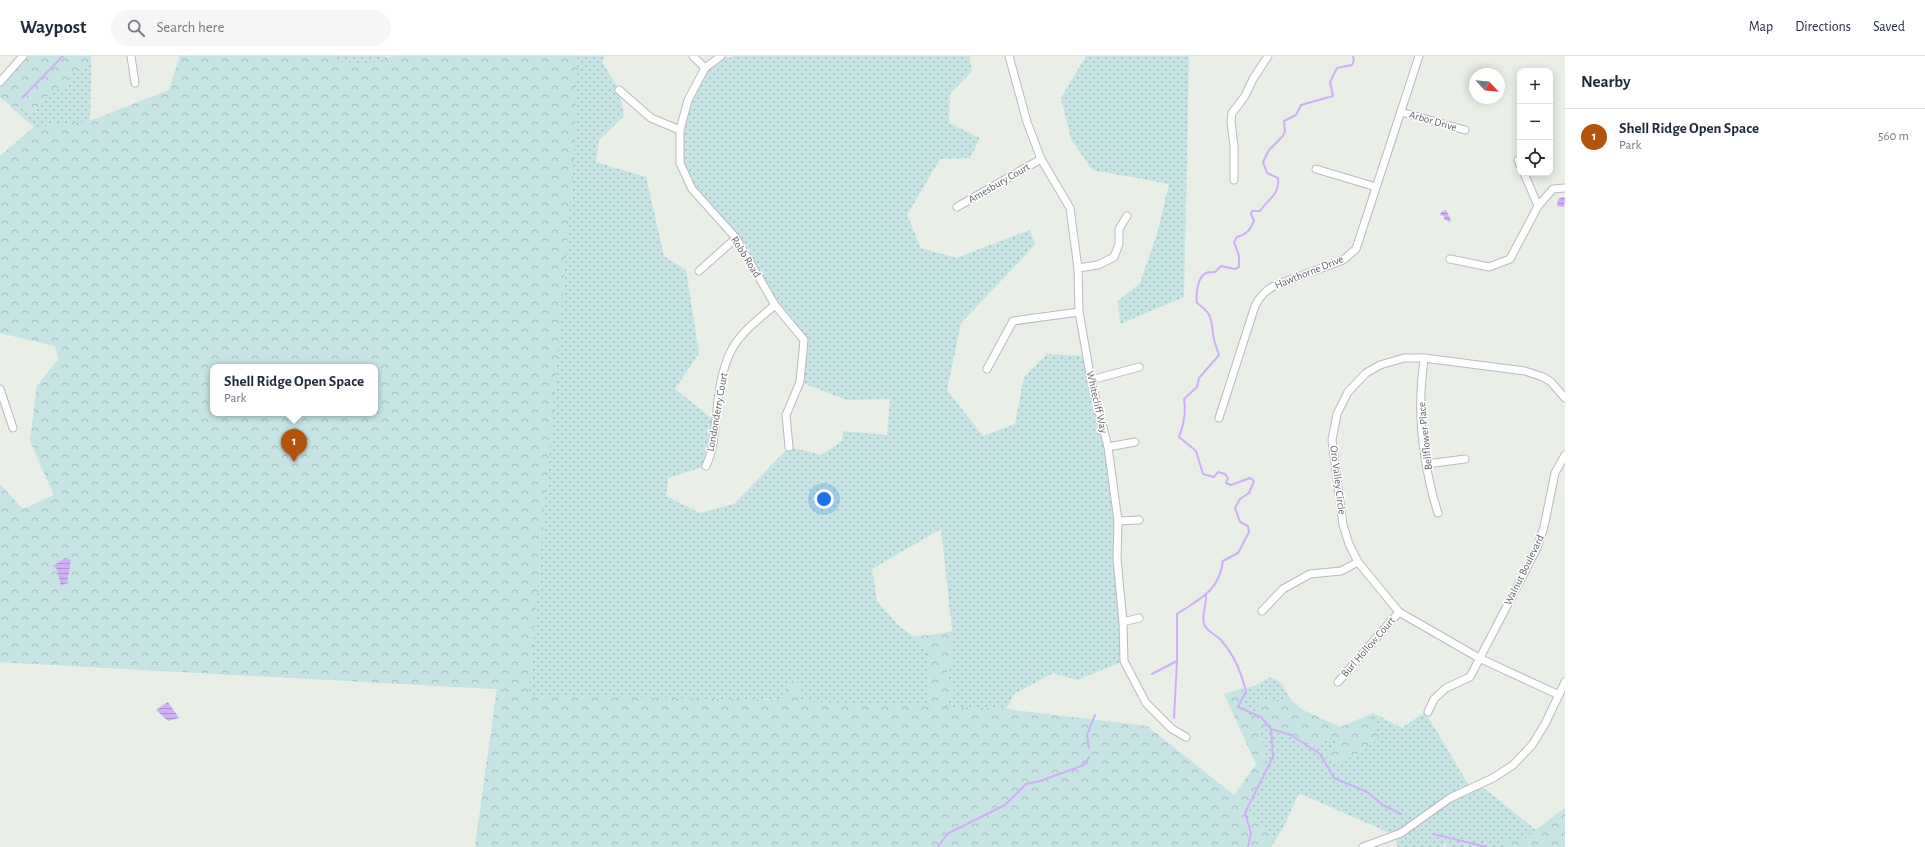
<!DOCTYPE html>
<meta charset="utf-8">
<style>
:root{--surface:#fff;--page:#f6f6f7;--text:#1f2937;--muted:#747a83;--line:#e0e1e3;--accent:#b45309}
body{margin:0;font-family:"Alegreya Sans",sans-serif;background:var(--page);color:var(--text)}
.controls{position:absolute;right:12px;top:12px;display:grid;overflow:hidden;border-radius:8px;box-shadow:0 2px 10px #0003}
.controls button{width:36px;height:36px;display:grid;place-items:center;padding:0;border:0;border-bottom:1px solid var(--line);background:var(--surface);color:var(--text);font:20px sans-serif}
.compass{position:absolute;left:1469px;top:12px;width:36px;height:36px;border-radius:50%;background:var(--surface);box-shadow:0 2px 10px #0003;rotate:116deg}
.you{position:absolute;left:824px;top:443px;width:14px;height:14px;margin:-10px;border:3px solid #fff;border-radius:50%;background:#1a73e8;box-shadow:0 0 0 6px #1a73e833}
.badge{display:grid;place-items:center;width:26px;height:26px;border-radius:50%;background:var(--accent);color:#fff;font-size:13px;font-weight:700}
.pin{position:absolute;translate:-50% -33px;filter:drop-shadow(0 1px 2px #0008)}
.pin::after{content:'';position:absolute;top:21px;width:14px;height:12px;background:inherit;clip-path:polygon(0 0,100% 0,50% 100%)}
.popup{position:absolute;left:210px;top:308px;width:168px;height:52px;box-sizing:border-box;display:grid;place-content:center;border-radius:8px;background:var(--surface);filter:drop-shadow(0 1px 3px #0005);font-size:13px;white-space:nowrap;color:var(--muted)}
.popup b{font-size:15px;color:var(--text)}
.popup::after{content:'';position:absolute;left:50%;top:100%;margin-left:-8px;border:8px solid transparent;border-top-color:var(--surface)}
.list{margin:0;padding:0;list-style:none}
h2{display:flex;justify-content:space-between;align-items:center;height:52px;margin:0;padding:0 16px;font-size:17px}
h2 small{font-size:13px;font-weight:400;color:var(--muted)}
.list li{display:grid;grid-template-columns:26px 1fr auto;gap:12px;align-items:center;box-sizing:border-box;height:56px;padding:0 16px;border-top:1px solid var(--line)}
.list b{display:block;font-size:15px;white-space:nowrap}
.list p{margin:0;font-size:13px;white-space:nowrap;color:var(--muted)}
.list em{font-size:13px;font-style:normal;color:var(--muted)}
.icon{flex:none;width:22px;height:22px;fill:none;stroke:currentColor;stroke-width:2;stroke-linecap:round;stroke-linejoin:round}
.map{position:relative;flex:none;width:1565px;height:791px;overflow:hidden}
header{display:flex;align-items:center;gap:24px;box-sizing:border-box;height:56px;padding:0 20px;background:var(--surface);border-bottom:1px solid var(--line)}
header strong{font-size:19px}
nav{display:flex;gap:22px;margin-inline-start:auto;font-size:14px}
.search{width:280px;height:36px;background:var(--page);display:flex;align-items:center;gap:10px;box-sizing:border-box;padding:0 14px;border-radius:22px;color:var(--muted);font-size:15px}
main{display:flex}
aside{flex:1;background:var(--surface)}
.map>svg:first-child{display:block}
</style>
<header>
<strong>Waypost</strong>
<div class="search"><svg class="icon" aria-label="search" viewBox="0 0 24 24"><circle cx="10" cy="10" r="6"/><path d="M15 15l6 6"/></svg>Search here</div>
<nav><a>Map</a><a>Directions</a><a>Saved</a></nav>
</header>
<main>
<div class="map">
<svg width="1565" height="791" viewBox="0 0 1565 791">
<defs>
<pattern id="grass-dots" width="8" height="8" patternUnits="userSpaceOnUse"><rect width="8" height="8" fill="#c6e4e4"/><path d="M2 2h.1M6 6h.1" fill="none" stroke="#a4bcbd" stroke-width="1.8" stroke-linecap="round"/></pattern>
<pattern id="forest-crowns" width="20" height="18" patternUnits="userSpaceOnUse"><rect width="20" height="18" fill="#c6e4e4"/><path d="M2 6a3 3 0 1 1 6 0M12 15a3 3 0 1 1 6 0" fill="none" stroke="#a4bcbd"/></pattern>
<pattern id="water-rules" width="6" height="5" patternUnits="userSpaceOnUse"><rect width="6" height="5" fill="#cfaff7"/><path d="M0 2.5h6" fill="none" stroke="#ac92cc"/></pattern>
</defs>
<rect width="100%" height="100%" fill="#e9efe7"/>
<g fill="url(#grass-dots)" fill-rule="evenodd">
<path d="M180 0 331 4 336 0H384L388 2 391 0H604L602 6 619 34 624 60 599 84 596 106 646 121 664 200 686 214 699 297 675 333 715 365 706 410 668 422 666 440 700 457 734 448 789 391 821 399 842 385 843 375 887 379 890 343 847 344 800 326 804 284 775 249 736 182 692 133 680 107V74L688 43 705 12 721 0 730 2 734 0H969L972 15 950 38 949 67 980 82 970 102 940 103 907 159 921 192 956 202 1030 174 1035 189 961 267 947 334 983 380 1015 368 1024 321 1047 298 1087 300 1108 391 1118 465 1124 605 1077 624 1053 617 1014 638 1006 653 1041 658 939 791H475L497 633 0 606 43 482 54 439 30 385 37 330 59 303 55 290 0 277V100L34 71 10 50 35 56 43 43 67 27 73 15 91 8 90 65 169 34ZM213 311H375L382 375 372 357H213ZM941 473 952 575V602L946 620 940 669 930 650 927 596 912 580 898 569 877 545 872 513ZM763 643 779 644 771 697Z"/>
<path d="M1086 0H1189L1184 241 1120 268 1118 245 1140 227 1157 178 1169 128 1092 114 1071 83 1061 42Z"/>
<path d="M1269 622C1280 620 1286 636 1291 644H1262L1253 659 1245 661 1243 632 1255 630Z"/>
<path d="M1425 656 1471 733 1480 729 1536 774 1565 752V791H1536L1505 785V791H1447L1445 787 1443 791H1398L1394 779 1299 737 1284 770 1271 791H1231L1261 725 1263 701 1261 677 1270 667 1304 688 1315 690 1334 680 1337 690 1378 682 1373 657 1402 672Z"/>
</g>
<g fill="url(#forest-crowns)" fill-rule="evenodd">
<path d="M23 0H91V8L73 15 68 27 43 43 35 56 10 50 0 41V26Z"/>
<path d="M180 0H336L334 3 361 8 388 3 391 0H578L573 116 529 640 779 644 791 624 803 628 799 645 930 650 927 596 912 580 931 579 952 575V602L946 620 956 630 945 651 1006 653 1147 670 1234 739 1256 708 1224 638 1243 632 1245 661 1253 659 1262 644H1291L1303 654 1340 671 1373 657 1379 682 1356 699 1336 707 1327 701 1337 690 1334 680 1315 690 1304 688 1270 667 1261 677 1263 701 1261 725 1247 753 1275 782 1270 791H475L497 633 0 606V428L23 453 54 439 30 385 37 330 59 303 55 290 0 277V100L34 71 90 65 169 34ZM213 311H375V357H213Z"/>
<path d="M1565 752V791H1505V785L1520 786Z"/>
</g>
<g fill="url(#water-rules)">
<path d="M1563 141 1565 142 1564 151 1557 150 1558 143Z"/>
<path d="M1446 154 1451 164 1450 166 1444 163V160L1440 159 1441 156Z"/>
<path d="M65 502 71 504 67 527 61 530 57 513 53 510Z"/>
<path d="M168 646 179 662 168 665 156 654Z"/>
</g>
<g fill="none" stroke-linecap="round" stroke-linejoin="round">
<g stroke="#cfaff7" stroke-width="2">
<path d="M22 42 63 0"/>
<path d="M1206 538C1207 550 1201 559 1204 568 1206 575 1215 578 1220 583 1235 600 1240 614 1246 635L1238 651 1261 661 1271 673 1291 679 1320 698 1334 722 1367 736 1383 749 1401 758"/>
<path d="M1152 618 1177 605"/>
<path d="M1174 662 1177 605V558C1201 542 1219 535 1223 505L1238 497 1249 476 1248 470 1240 466 1235 452 1240 443 1249 437 1254 425 1250 422 1231 429 1226 427 1228 422 1225 418 1218 416 1214 421 1203 418 1196 395 1179 381C1184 367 1186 358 1184 343L1197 331 1199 322 1219 299C1217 292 1213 284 1213 277 1211 261 1211 257 1197 247 1196 239 1197 221 1206 217 1208 216 1212 216 1215 216L1221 210 1235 213 1239 211V200L1234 186 1237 181C1246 179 1250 174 1254 165L1251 158 1252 155H1260C1268 143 1280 139 1278 122L1267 117 1263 106 1269 94 1283 80 1285 75 1284 65 1296 59 1301 49 1333 40 1330 26 1337 12 1352 9 1354 4 1353 0"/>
<path d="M1089 692 1087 679 1095 659"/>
<path d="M1433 778 1487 791"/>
<path d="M938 791 947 778 1005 749 1026 728 1040 725 1084 709 1089 701"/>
<path d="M1248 791 1251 777 1245 757 1273 701 1271 673"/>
</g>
<g stroke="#bdb9bf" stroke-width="9">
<g id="street">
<path d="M131 0 135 27"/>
<path d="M693 0 705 12"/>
<path d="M721 0 705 12 688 44 680 74V107L692 133 736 182 775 249 804 284 800 326 786 359 789 391"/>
<path d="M1009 0 1027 66 1041 103 1070 152 1078 212 1079 256 1091 324 1108 391 1118 465 1117 503 1123 566 1124 605 1146 647 1172 673 1186 681"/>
<path d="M0 26 23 0"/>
<path d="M619 34 651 62 680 74"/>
<path d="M1401 56 1465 74"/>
<path d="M1518 104 1520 109"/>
<path d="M1316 113 1376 131"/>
<path d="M1524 117 1538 150 1553 133 1565 132"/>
<path d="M1234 124V90L1231 66 1232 57 1245 40 1253 23 1268 0"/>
<path d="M957 151 1041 103"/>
<path d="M1450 203 1489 211 1510 203 1538 150"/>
<path d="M1078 212 1098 209 1114 201 1119 188V173L1127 160"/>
<path d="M699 215 736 182"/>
<path d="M1424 302C1423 314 1421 327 1421 339 1419 374 1427 424 1438 457"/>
<path d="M987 313 1013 265 1079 256"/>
<path d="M1091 324 1139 311"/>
<path d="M0 333 13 372"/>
<path d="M1219 362 1255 250C1260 240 1265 235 1274 230L1343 204 1356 193 1419 0"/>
<path d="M1108 391 1135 386"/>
<path d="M1427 408 1465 403"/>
<path d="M706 410C709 403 712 395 713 387 718 356 717 321 732 293 742 275 760 262 775 249"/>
<path d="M1118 465 1139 464"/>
<path d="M1262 555 1283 533 1310 518 1341 515 1358 506"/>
<path d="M1123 566 1139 562"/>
<path d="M1338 626 1399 556"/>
<path d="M1559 639 1479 602 1399 556 1358 506 1349 488 1343 469 1332 384 1337 358 1348 336 1366 317 1380 309 1404 302H1424L1525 315 1543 321 1551 326 1565 342"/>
<path d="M1428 656 1434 643 1446 632 1470 621 1536 494 1544 471 1555 417 1565 399"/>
<path d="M1363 791 1401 777 1450 742 1493 722 1513 709 1532 689 1545 668 1565 626"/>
</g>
</g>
<use href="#street" stroke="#fff" stroke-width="7"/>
</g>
<g text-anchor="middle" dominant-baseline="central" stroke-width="3" stroke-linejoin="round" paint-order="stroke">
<g font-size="11" fill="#635f66" stroke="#fff">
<text transform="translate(1433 65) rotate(16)">Arbor Drive</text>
<text transform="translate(999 127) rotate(-30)">Amesbury Court</text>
<text transform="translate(746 201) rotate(58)">Robb Road</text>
<text transform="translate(1309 216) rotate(-22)">Hawthorne Drive</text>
<text transform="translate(1097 346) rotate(77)">Whitecliff Way</text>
<text transform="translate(717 356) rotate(-80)">Londonderry Court</text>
<text transform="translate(1425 380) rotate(-96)">Bellflower Place</text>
<text transform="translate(1338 424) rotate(83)">Oro Valley Circle</text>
<text transform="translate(1524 514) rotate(-64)">Walnut Boulevard</text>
<text transform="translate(1368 591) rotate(-49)">Burl Hollow Court</text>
</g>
</g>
</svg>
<div class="controls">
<button>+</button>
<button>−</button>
<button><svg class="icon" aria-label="locate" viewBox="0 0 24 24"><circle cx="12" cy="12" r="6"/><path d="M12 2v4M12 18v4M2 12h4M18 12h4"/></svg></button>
</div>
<svg class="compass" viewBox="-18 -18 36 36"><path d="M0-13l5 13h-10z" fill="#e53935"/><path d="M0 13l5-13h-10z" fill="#747a83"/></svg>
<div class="you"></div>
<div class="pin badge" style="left:294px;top:406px">1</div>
<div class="popup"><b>Shell Ridge Open Space</b>Park</div>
</div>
<aside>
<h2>Nearby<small></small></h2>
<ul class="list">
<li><span class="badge">1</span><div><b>Shell Ridge Open Space</b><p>Park</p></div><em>560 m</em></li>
</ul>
</aside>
</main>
